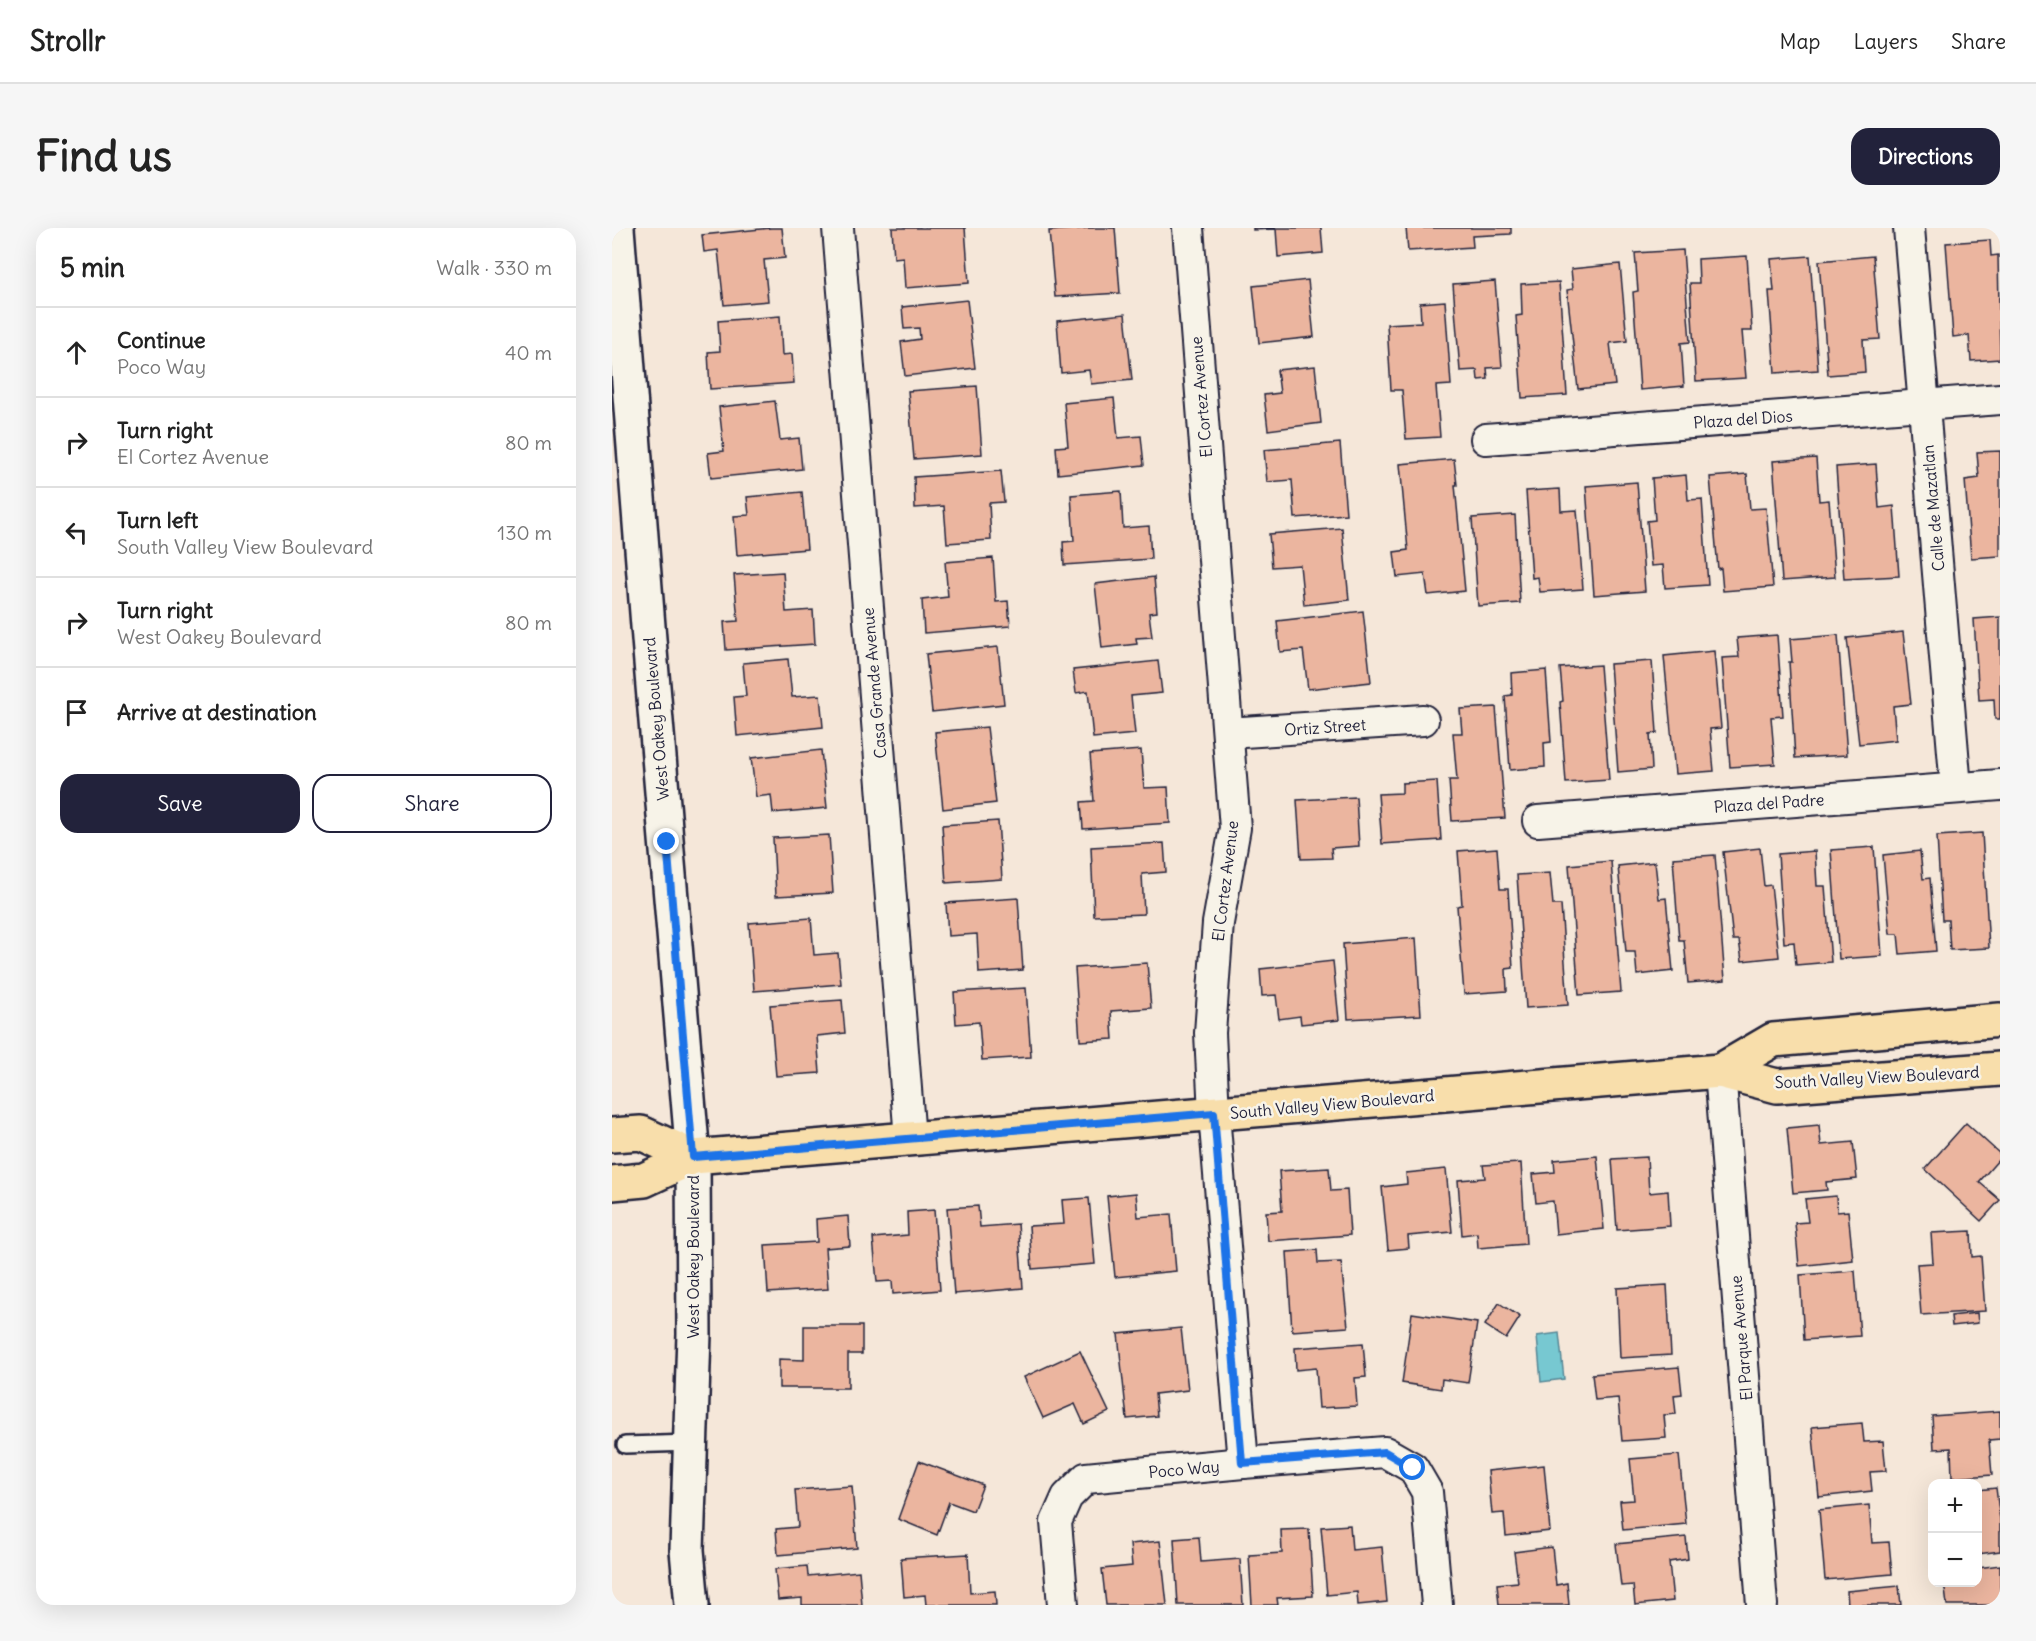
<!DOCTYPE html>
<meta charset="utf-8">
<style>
:root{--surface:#fff;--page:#f6f6f6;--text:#222;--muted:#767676;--line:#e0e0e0;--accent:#22223b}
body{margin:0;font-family:Delius,sans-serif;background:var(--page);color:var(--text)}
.controls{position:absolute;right:18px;bottom:18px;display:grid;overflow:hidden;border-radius:12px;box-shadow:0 6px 24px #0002}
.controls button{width:54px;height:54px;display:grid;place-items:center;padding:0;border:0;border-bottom:2px solid var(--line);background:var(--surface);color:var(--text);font:30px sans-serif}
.stop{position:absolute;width:18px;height:18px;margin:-14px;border:4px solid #1a73e8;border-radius:50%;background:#fff}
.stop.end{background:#1a73e8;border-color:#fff;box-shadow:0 2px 6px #0008}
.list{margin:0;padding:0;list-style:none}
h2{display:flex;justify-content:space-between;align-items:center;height:78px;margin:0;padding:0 24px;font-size:26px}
h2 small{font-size:20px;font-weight:400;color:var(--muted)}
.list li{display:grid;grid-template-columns:39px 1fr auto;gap:18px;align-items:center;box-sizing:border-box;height:90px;padding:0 24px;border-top:2px solid var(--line)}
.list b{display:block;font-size:22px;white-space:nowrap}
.list p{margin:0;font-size:20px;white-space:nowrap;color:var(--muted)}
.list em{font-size:20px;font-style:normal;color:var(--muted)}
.actions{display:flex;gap:12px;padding:18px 24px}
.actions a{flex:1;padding:14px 0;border:2px solid var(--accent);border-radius:18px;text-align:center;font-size:21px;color:var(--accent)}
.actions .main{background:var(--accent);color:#fff}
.icon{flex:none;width:33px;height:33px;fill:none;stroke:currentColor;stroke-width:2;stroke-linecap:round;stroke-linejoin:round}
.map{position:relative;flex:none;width:1388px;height:1377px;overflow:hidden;border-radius:18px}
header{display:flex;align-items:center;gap:36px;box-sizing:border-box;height:84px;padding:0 30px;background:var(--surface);border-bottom:2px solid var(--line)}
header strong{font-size:28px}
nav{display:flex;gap:33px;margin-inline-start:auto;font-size:21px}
.intro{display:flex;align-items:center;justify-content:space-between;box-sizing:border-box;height:144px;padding:0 36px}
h1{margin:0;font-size:42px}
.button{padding:15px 27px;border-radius:18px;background:var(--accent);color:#fff;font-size:21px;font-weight:700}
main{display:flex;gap:36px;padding:0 36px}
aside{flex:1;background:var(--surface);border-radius:18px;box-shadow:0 6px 24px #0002}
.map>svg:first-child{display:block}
</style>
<header>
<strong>Strollr</strong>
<nav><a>Map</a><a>Layers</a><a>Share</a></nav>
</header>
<div class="intro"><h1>Find us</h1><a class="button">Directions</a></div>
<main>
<aside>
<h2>5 min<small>Walk · 330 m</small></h2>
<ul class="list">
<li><svg class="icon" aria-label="ahead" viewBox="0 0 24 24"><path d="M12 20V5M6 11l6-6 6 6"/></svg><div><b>Continue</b><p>Poco Way</p></div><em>40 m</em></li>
<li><svg class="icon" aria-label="right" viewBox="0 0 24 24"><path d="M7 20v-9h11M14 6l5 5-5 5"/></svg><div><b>Turn right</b><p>El Cortez Avenue</p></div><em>80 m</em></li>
<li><svg class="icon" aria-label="left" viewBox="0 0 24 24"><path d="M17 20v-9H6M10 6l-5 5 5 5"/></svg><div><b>Turn left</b><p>South Valley View Boulevard</p></div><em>130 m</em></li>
<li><svg class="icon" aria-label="right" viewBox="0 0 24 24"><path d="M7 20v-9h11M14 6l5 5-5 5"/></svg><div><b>Turn right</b><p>West Oakey Boulevard</p></div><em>80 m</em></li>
<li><svg class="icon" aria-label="arrive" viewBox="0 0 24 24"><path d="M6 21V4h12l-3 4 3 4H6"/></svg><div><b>Arrive at destination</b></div></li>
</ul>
<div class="actions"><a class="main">Save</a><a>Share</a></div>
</aside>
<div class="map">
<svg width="1388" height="1377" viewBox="0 0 1388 1377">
<rect width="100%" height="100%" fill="#f5e7d9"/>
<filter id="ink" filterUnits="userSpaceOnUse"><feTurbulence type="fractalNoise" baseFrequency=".0167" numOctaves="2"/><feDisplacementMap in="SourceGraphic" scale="12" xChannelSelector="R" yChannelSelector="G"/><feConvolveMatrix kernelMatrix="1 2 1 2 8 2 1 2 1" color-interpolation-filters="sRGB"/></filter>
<g filter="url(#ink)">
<path fill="#77c8d1" stroke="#558695" stroke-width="1.5" d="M947 1105 952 1151 929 1154 925 1108Z"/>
<g fill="#ebb59f" stroke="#22223b" stroke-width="1.5">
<path d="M159 0H170L173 30 152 32 156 73 112 77 106 22 92 24 90 7Z"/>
<path d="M280 0H353L357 55 293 60 291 29 282 30Z"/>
<path d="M477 0H503L508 65 443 69 437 3Z"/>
<path d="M641 0H709L711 25 666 29 664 1 641 2Z"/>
<path d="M794 0H899V6L860 8 861 19 796 23Z"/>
<path d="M1378 12 1379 28 1386 27 1388 131 1359 133 1357 107 1341 109 1334 15Z"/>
<path d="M1071 22 1078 114 1069 115 1072 158 1028 162 1021 64 1026 63 1023 25Z"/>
<path d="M1135 28 1140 103H1130L1134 150 1084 153 1078 55H1087L1086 31Z"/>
<path d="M1198 28 1206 142 1163 145 1157 63H1162L1159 31Z"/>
<path d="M1261 28 1268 111 1251 112 1253 144 1216 147 1207 33Z"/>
<path d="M1008 36 1015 113 998 115 1003 157 966 161 955 62 961 61 959 41Z"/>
<path d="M696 52 702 109 647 115 641 58Z"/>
<path d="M883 53 890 139 875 140 876 151 866 152 865 142 848 143 841 56Z"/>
<path d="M947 54 955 167 910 170 904 88 910 87 909 56Z"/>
<path d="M355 72 363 140 293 148 289 114 308 111 307 100 292 101 290 79Z"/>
<path d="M833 73 839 157 824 158 828 209 794 211 790 162H779L775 96 809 94 808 75Z"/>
<path d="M513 86 520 152 479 156 477 142 449 145 445 93Z"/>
<path d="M168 88 170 127 180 126 182 155 98 161 96 124 108 123 106 93Z"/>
<path d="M703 138 709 195 656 202 652 167 668 165 665 142Z"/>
<path d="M365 158 370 226 302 231 296 163Z"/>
<path d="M502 170 506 210 529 208 532 237 446 246 444 219 456 218 452 175Z"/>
<path d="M163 173 168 212 187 210 190 241 99 250 96 225 112 223 107 179Z"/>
<path d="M728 215 734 286 683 290 680 252 655 254 652 222Z"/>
<path d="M1388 223V328L1359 330 1353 252 1367 250 1365 224Z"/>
<path d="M1204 230 1207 273 1217 272 1223 349 1170 353 1161 233Z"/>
<path d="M842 231 845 257H843L853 363 816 367 813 346 785 349 782 324 796 322 788 236Z"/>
<path d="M1264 236 1267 280 1282 278 1287 348 1232 351 1224 239Z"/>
<path d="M389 243 392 274 377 275 379 312 335 315 332 278 303 280 302 249Z"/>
<path d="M1135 246 1138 281 1154 280 1161 359 1111 363 1109 340 1106 341 1098 249Z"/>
<path d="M1074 247 1076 272 1090 271 1096 357 1053 360 1051 337 1039 338 1035 293 1043 292 1040 250Z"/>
<path d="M1025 254 1033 363 982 367 974 258Z"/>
<path d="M948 261 949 283 965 282 971 361 928 364 926 349 920 350 914 263Z"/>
<path d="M509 263 511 300 537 298 539 331 452 337 451 314 462 313 459 267Z"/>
<path d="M190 264 195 321 125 327 122 288 137 287 135 269Z"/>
<path d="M903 287 908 375 866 378 860 290Z"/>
<path d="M730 300 737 372 692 377 688 337 660 339 657 306Z"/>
<path d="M381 330 384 374 396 373 398 398 312 405 310 372 336 369 333 334Z"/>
<path d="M171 344 174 384 201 382 203 416 114 422 112 394 126 393 122 347Z"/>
<path d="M542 349 545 384 537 385 540 409 524 410 525 416 490 420 483 356Z"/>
<path d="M751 383 759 454 696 461 691 422 668 424 665 393Z"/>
<path d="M1388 389V491H1383L1382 471 1367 472 1362 391Z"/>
<path d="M1291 404 1299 476 1281 478 1284 512 1247 516 1235 410Z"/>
<path d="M1165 407 1171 488 1159 489 1163 536 1118 539 1110 430 1127 429 1125 410Z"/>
<path d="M1226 407 1235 527 1183 530 1177 434H1180L1178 411Z"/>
<path d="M386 419 392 476 320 484 314 426Z"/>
<path d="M1102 423 1109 500 1098 501 1102 543 1063 546 1052 428Z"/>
<path d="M176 431 180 469 208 467 211 499 125 508 122 469 134 468 131 435Z"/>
<path d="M546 433 550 465 519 468 523 506 481 510 476 463 464 465 461 442Z"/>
<path d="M1040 433 1045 505 1038 506 1040 541 1006 544 998 436Z"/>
<path d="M988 437 997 552 954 555 948 474 951 473 948 440Z"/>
<path d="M934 442 939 514 932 515 933 539 898 542 893 468 900 467 899 445Z"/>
<path d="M884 479 893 590 840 593 837 552H845L841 505H850L848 481Z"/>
<path d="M375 499 384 575 331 581 323 504Z"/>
<path d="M209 522 215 580 161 585 159 567 144 569 139 530Z"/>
<path d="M529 522 532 560 556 559 558 595 471 601 469 574 482 573 478 526Z"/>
<path d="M825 553 829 612 770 616 766 566 790 565V555Z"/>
<path d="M744 569 747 618 719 620 720 630 689 631 685 572Z"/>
<path d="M386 593 390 651 334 655 330 597Z"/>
<path d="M1370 605 1377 720 1338 722 1336 692H1330L1325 608Z"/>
<path d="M217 607 221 665 164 668 161 610Z"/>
<path d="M552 615 554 644 530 646 532 686 482 688 479 619Z"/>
<path d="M1262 619 1270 728 1227 731 1219 622Z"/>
<path d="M885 620 888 661H896L901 740 894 741 895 763 852 766 845 678 850 677 846 623Z"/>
<path d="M1148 620 1152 658 1159 657 1167 729 1130 733 1127 712H1121L1111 624Z"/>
<path d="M1203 623 1205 658H1213L1219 734 1184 737 1182 714 1172 715 1166 626Z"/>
<path d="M1308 623 1311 651 1318 650 1324 723 1288 726 1286 706H1278L1271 627Z"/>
<path d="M1103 627 1113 752 1076 755 1072 712H1067L1061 630Z"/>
<path d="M999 633 1009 764 967 767 957 637Z"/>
<path d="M1043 634 1047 671 1054 670 1061 743 1025 747 1023 724H1014L1006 638Z"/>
<path d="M938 645 941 677H949L956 777 914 780 905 647Z"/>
<path d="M406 670 411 742 367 745 365 706 336 708 334 675Z"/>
<path d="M199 690 202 727 226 725 229 756 142 763 137 695Z"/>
<path d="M804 710 809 787 736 791 731 716Z"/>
<path d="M721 733 727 792 689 796 688 788 667 791 664 767 650 768 648 741Z"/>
<path d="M535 735 539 780 499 783 501 811 468 813 463 740Z"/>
<path d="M414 760 419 829 370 832 367 794 344 796 342 764Z"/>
<path d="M230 772 233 805 205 808 208 845 164 848 158 777Z"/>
<path d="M1354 895 1388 926V930L1367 954 1388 972 1369 993 1313 941Z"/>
<path d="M1207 897 1209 917 1241 914 1245 951 1214 954 1215 962 1181 965 1175 900Z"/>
<path d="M985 928 992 1001 944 1006 941 973 924 975 921 946 943 944 942 932Z"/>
<path d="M1035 929 1037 965 1056 963 1058 998 1005 1002 1000 931Z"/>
<path d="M909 935 914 1016 866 1020 865 1005 850 1007 846 952 873 950 871 937Z"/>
<path d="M717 940 719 963 735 962 738 1007 656 1013 654 984 670 983 667 943Z"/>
<path d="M834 941 840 1004 796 1008 797 1020 776 1022 770 959 795 956 794 945Z"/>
<path d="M524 965 526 989 559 986 564 1043 503 1049 495 968Z"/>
<path d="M1224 968 1225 984 1236 983 1241 1032 1187 1038 1183 995 1196 994 1193 971Z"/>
<path d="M477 970 483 1036 420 1041 417 998 452 996 450 972Z"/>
<path d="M366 978 368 999 406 996 411 1060 342 1066 335 980Z"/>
<path d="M322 982 328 1062 281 1066 280 1053 265 1054 261 1010 296 1007 295 984Z"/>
<path d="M236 988 238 1018 213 1020 216 1061 156 1065 153 1017 205 1014 204 991Z"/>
<path d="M1359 1003 1360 1029 1369 1028 1373 1083 1309 1087 1305 1036 1321 1035 1319 1005Z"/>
<path d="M705 1022 706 1035 729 1034 736 1099 680 1103 675 1024Z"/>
<path d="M1243 1043 1248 1108 1192 1112 1188 1047Z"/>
<path d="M1055 1057 1059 1127 1008 1130 1005 1060Z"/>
<path d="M887 1075 908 1089 894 1111 873 1097Z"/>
<path d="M800 1085 865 1095 856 1155 830 1151 829 1161 790 1155Z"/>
<path d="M1365 1085 1366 1095 1340 1098 1339 1088Z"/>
<path d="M192 1098H250V1126H236V1160H167V1131L192 1132Z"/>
<path d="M569 1100 576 1162 543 1166 545 1188 515 1191 506 1106Z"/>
<path d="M751 1115 754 1149 743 1150 745 1178 707 1180 704 1140 684 1142 683 1120Z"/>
<path d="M468 1123 497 1184 472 1196 463 1176 431 1190 412 1149Z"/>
<path d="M1067 1139 1070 1166 1062 1167 1064 1186 1052 1187 1054 1210 1010 1213 1006 1170 983 1172 980 1146Z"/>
<path d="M1388 1183V1211L1377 1212 1380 1247 1340 1250 1339 1220 1322 1221 1320 1188Z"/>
<path d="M1250 1195 1252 1214 1271 1213 1274 1243 1258 1244 1260 1263 1207 1269 1200 1199Z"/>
<path d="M1067 1227 1074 1296 1011 1302 1008 1273 1022 1272 1018 1231Z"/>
<path d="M307 1233 371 1257 361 1283 337 1274 325 1307 286 1291Z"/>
<path d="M932 1237 938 1303 894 1308 892 1285 880 1286 876 1243Z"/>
<path d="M240 1258 245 1320 166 1327 164 1301 186 1299 183 1262Z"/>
<path d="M1384 1260 1388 1292V1323L1366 1326V1262Z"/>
<path d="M1257 1277 1260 1315 1277 1314 1280 1346 1213 1352 1207 1282Z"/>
<path d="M738 1297 740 1322 770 1319 775 1374 746 1377 745 1364 715 1367 709 1299Z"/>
<path d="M697 1301 701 1368 665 1370 666 1377H640L637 1327 670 1325 669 1302Z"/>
<path d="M587 1309 589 1334 628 1331 631 1377H566L562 1311Z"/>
<path d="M1074 1309 1076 1331 1057 1334 1061 1373 1023 1377 1021 1357 1009 1358 1004 1316Z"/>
<path d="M548 1313 555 1377H494L490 1341 520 1338 518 1316Z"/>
<path d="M940 1319 944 1357 955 1355 957 1377H887L885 1356 906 1354 902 1324Z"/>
<path d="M356 1326 358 1365 383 1363 384 1377H314L313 1367 292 1369 289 1330Z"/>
<path d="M1388 1337V1377H1335L1332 1354H1366V1340Z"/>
<path d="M195 1338 196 1348 247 1343 250 1377H190V1370L166 1372 163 1341Z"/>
<path d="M1287 1358 1289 1377H1236L1235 1363Z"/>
</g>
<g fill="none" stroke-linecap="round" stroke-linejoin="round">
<g stroke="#22223b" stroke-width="20">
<path id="service" d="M13 1217 80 1215"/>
</g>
<g stroke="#22223b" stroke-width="34">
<g id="minor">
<path d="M226 0 298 911"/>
<path d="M576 0 623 600 606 695 598 805 602 886 631 1235"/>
<path d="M1297 0 1344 560"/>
<path d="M874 211 1388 171"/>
<path d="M616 505 811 492"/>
<path d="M926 593 1388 557"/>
<path d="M1108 843 1150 1377"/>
<path d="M451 1377 444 1294 455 1269 474 1250 631 1235 773 1224 801 1240 815 1264 825 1377"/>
</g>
</g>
<g stroke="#22223b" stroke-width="38">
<path id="secondary" d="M5 0 37 411 81 929 82 1106 75 1322 80 1377"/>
</g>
<g stroke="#22223b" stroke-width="38">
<g id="primary">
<path d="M1108 843 1161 812 1388 792"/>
<path d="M0 907 29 905 81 929"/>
<path d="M0 955 32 952 81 929 1108 843 1165 858 1388 841"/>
</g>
</g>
<use href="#service" stroke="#f7f3e8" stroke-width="15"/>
<use href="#minor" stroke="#f7f3e8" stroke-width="30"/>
<use href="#secondary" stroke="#f7f3e8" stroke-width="33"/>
<use href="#primary" stroke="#f8deab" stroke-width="33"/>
</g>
</g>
<g fill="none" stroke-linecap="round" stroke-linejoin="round" filter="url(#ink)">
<path stroke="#1a73e8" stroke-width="8" d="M55 614 81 929 602 885 630 1235 773 1224 801 1240"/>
</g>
<g text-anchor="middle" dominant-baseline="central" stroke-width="5" stroke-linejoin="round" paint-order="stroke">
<g font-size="16" fill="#22223b" stroke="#f7f3e8">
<text transform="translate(589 169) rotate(-95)">El Cortez Avenue</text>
<text transform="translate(1131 191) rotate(-4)">Plaza del Dios</text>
<text transform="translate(1321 280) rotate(-95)">Calle de Mazatlan</text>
<text transform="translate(262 455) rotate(-95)">Casa Grande Avenue</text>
<text transform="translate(44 491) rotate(-95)">West Oakey Boulevard</text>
<text transform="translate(713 499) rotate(-4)">Ortiz Street</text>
<text transform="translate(1157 575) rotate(-4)">Plaza del Padre</text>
<text transform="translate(613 653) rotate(-83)">El Cortez Avenue</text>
<text transform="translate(1265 849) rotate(-3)">South Valley View Boulevard</text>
<text transform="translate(720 876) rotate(-5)">South Valley View Boulevard</text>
<text transform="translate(81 1029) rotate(-90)">West Oakey Boulevard</text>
<text transform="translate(1129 1110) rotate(-95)">El Parque Avenue</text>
<text transform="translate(572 1241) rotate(-5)">Poco Way</text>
</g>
</g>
</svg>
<div class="controls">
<button>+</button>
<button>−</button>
</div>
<div class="stop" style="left:801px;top:1240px"></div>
<div class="stop end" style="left:55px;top:614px"></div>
</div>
</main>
